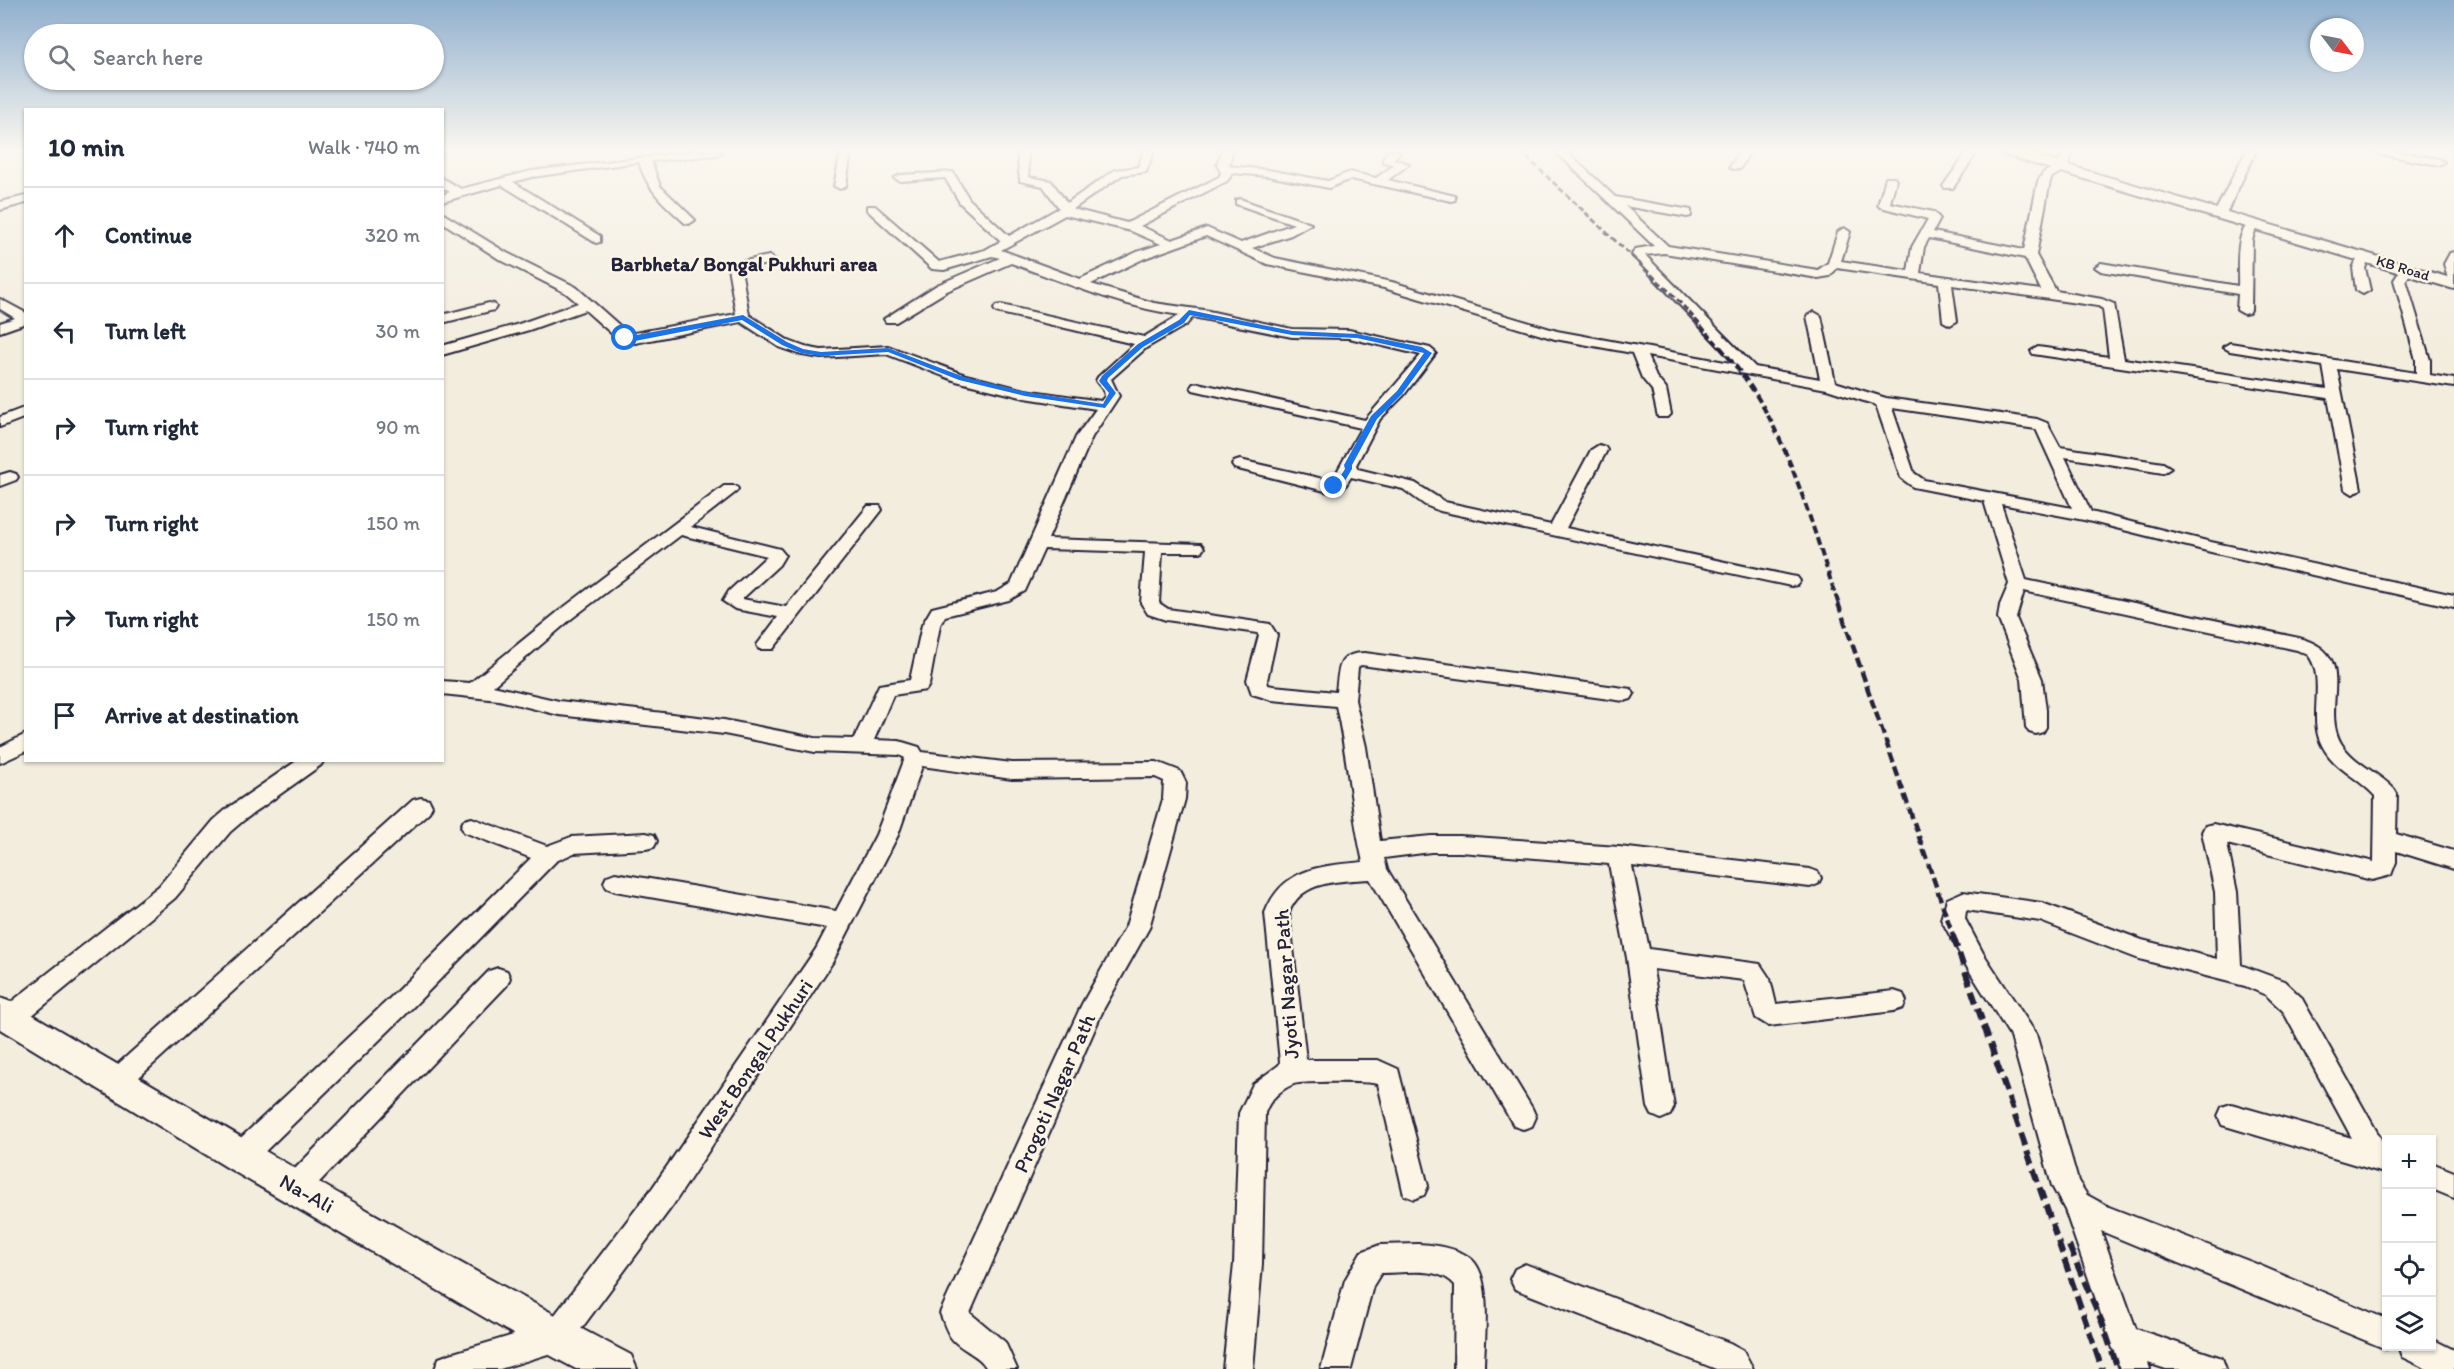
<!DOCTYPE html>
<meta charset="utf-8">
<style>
:root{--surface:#fff;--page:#f6f6f7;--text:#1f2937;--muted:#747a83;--line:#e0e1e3}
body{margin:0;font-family:Itim,sans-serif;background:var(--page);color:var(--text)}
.controls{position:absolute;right:18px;bottom:18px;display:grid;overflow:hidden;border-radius:0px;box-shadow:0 2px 4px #0004}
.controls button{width:54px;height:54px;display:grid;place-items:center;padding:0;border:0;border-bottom:2px solid var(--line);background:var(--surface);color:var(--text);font:30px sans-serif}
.compass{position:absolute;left:2310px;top:18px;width:54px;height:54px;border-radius:50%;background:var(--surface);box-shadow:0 2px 4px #0004;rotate:122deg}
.stop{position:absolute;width:18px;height:18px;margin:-14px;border:4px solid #1a73e8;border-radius:50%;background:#fff}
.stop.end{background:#1a73e8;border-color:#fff;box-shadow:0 2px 6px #0008}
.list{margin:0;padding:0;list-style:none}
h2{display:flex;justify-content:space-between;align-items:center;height:78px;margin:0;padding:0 24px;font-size:26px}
h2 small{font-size:20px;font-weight:400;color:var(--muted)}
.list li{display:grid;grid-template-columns:39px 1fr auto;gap:18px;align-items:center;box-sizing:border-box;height:96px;padding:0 24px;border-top:2px solid var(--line)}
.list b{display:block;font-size:22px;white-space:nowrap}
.list em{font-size:20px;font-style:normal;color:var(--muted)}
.icon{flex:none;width:33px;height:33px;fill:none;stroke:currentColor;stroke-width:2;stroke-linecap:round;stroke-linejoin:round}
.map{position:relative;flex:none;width:2454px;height:1369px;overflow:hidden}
.search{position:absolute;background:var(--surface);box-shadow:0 2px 4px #0004;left:24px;top:24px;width:420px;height:66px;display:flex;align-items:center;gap:15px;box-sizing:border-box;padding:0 21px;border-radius:33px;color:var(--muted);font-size:22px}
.panel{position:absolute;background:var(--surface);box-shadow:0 2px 4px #0004;left:24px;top:108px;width:420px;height:654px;border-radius:0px}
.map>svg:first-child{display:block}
</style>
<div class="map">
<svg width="2454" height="1369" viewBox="0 0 2454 1369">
<rect width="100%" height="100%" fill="#f3edde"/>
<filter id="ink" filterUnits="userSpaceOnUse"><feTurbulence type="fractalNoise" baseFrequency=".0167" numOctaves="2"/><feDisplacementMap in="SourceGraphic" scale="12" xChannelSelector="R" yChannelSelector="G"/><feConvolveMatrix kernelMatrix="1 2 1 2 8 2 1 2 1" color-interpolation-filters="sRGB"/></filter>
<g filter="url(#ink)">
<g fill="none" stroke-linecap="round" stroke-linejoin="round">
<g stroke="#22223b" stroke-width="4">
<g id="minor">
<path d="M697 151 722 152 717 155 651 161 660 186 695 220 689 224 685 223C664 204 647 190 639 162L532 177 513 182 600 236V242L596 243 502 185 442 202V195L450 192 442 187V178L461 189 531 171Z"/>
<path d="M841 151H851L846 186 840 189 834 186Z"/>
<path d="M1017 151H1027L1029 177 1051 181 1067 203 1115 170 1138 167 1144 151H1154L1146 172 1122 175 1073 209 1127 223 1219 177 1221 173 1217 164 1222 151H1232L1229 166 1268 170 1328 181 1350 172 1376 178 1394 165 1383 162V158L1389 151H1400L1394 159 1409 164 1388 180 1455 196V200L1451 201 1351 179 1329 188 1268 176 1233 173 1227 181 1140 226 1172 240 1207 228 1241 243 1294 224 1236 204V200L1240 199 1311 224 1291 235 1252 248 1275 258 1392 282 1557 331 1736 364 1632 255 1635 249 1654 246 1555 151H1566L1615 197 1691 210V216L1687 217 1625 206 1668 246 1818 270 1828 263 1838 232 1844 228 1850 232 1841 261 1908 271 1912 247 1928 219 1880 207 1878 205 1886 178H1894L1896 180 1890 203 1934 212 1940 219 1933 232 2024 250 2038 181 2043 173 2058 165 2063 151H2073L2067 169 2052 177 2050 181 2036 255 2056 291 2102 299 2114 304 2124 359 2327 389 2323 366 2230 351 2223 347 2230 343 2416 373V360L2394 280 2403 266H2411L2413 269 2406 280 2430 360V375L2454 379V387L2337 369 2361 489 2353 494 2345 489 2328 398 2033 354 2031 351 2038 347 2109 357 2103 309 2098 306 1952 285 1957 321 1950 325 1943 321 1939 283 1837 268 1830 276 1818 278 1664 253 1645 255 1755 367 1820 379 1807 316 1814 312 1821 316 1835 382 1886 398 2037 419 2047 423 2060 447 2163 463 2171 468 2163 473 2065 457 2091 512 2211 542 2454 595V607L2211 552 2084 520 2001 504 2026 580 2299 638C2362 655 2319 705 2341 743 2353 763 2378 772 2394 789L2397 794 2396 834 2454 851V869L2396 851V862L2391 875 2372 880 2227 844 2237 892 2241 965 2284 981 2301 997 2386 1148V1172L2384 1173 2222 1125 2218 1116 2222 1107 2231 1104 2352 1138 2283 1011 2266 995 2245 986 2139 959 2040 921 1966 910 1965 919 1983 953 2036 1034 2078 1181 2087 1195 2109 1207 2254 1263 2386 1319V1346H2392L2386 1349 2101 1231 2136 1329 2222 1358 2226 1369H2166L2148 1363 2150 1369H2120L2065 1210 2052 1186 2011 1037 1967 967 1941 919 1947 899 1963 892 2042 903 2142 940 2217 959 2215 892 2202 832 2205 826 2213 824 2374 862 2375 796C2357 776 2331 768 2320 741 2309 715 2326 678 2308 655L2297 650 2024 591 2016 618 2042 679 2046 710V727L2043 732 2036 734 2029 732 2026 727 2022 679 1998 618 2000 605 2009 584 1984 501 1913 487 1901 478 1876 405 1827 389 1647 356 1656 377 1666 389 1671 414 1668 417H1658L1652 390 1642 378 1632 353 1555 339 1384 288 1267 264 1206 236 1145 258 1091 284 1154 303 1204 310 1292 329 1349 330 1430 348 1436 353 1404 395 1380 419 1356 465 1358 469 1415 483 1445 502 1551 525 1591 450 1599 445 1605 447 1607 450 1566 528 1791 576 1797 577 1800 581 1797 585 1791 586 1440 511 1425 505 1403 489 1351 477 1344 488 1329 492 1234 468 1232 465 1234 462 1240 460 1332 481 1361 428 1193 390 1191 387 1193 384 1198 383 1365 420 1421 355 1349 338 1292 337 1193 317 1186 325 1146 348 1111 379 1119 396 1092 437 1048 539 1201 544 1204 548 1201 552H1162L1159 603 1168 609 1270 624 1277 635 1267 680 1268 685 1273 686 1336 692C1339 670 1336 653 1365 653L1631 689 1634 694 1631 699 1624 701 1361 665 1358 667 1355 700 1366 747 1380 841 1431 836H1460L1619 847 1810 869 1818 872 1821 878 1818 884 1810 887 1632 866 1649 949 1760 964 1770 979 1776 1004 1894 991 1903 994 1906 1001 1903 1008 1894 1011 1769 1026 1756 1018 1744 980 1653 969 1674 1107 1670 1115 1661 1119 1652 1115 1648 1107 1627 958 1609 864 1460 852H1431L1384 858 1387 869 1532 1108 1536 1117 1532 1126 1523 1129 1514 1126 1370 879C1341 881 1300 880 1289 913L1306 1060H1378L1398 1069 1428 1186 1424 1195 1414 1199 1404 1195 1378 1084C1369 1081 1302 1081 1294 1084 1281 1089 1269 1100 1265 1113L1262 1264 1253 1369H1223L1234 1264 1239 1113 1253 1084 1279 1065 1280 1062 1265 913C1282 868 1320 866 1363 862 1351 811 1348 758 1336 706L1272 700 1252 694 1247 680 1259 635 1257 633 1166 620 1148 614 1141 603 1145 552 1044 549 1025 591 1009 600 945 616 940 625 929 685 926 690 893 695 874 740 899 741 919 747 922 752 1012 763 1157 762 1180 771 1186 783 1185 799 1149 928 1104 1008 970 1313 1005 1342 1017 1369H987C980 1355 963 1351 953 1340 946 1332 944 1322 940 1313L1082 1004 1126 926 1163 799 1164 781 1155 777 1012 779 922 766 898 835 832 963 673 1205 567 1348 500 1369H435L439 1358 450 1354 547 1325 653 1187 816 949 827 928 615 891 607 888 604 882 607 876 615 873 836 911 876 835 905 758 899 755 815 752 724 734 559 715 499 700 442 694V681L470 683 559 611 724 486H736L738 489 736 492 691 527 780 549 785 555 779 565 742 599 786 607 868 506H880L882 510 773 649H759L757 645 778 617 735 609 723 601 729 591 767 556 681 535 571 619 493 686 559 701 724 720 815 738 854 739 879 685 910 680 922 625 932 608 997 592 1011 584 1076 437 1096 409 1025 398 956 381 886 354 821 358 802 355 779 347 741 322 635 343 620 341 585 310 529 330 442 355V346L519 324 578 303 566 293 499 259 442 222V213L507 253 576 287 629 334 736 314 728 267 730 264 769 256 775 260 773 263 741 269 749 315 789 341 805 347 821 350 888 346 966 375 1025 390 1101 401 1105 396 1104 391 1096 381 1098 377 1134 344 996 312 994 309 996 306 1001 305 1144 337 1180 315C1121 307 1066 283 1011 263L947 291 896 322H886L884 319 937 285 1000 258 992 256 944 270 932 269 867 210V206H875L939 262 985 250 1001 241 960 203 945 178 900 181 894 178 900 175 953 172 969 199 1009 236 1059 208 1043 186 1020 181ZM1065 215 1131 231 1161 244 1137 252 1080 279 1001 250ZM1929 238 2025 258 2041 290 1920 273 1924 247ZM1892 408 2036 429 2072 508 1924 480 1914 473Z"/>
<path d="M1740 151H1750L1740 169H1732L1730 167Z"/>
<path d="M1968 151H1978L1953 188H1945L1943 186Z"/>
<path d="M2246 151H2256L2226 214 2224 217H2216L2214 214Z"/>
<path d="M2373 151H2394L2439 159 2444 162 2439 165 2378 154Z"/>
<path d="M26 196V203L0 210V202Z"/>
<path d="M2255 220 2261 224 2255 231 2252 240 2251 310 2249 313 2244 314 2237 310 2238 294 2101 271 2095 267 2101 263 2238 286C2239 268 2233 227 2255 220Z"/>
<path d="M2364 252 2370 256 2365 268 2370 290 2363 294 2356 290 2353 268 2360 253Z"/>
<path d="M2454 252V283L2448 279 2444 264 2450 253Z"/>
<path d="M0 299 26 313V323L0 332V323L15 318 0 309Z"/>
<path d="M489 303 494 304 496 307 494 310 442 323V315Z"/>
<path d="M26 407V417L0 427V417Z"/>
<path d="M10 472 16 474 18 477 16 480 0 486V475Z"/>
<path d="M26 734V751L0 763V747Z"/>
<path d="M298 760H324L321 765 244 820 230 832 175 898 19 1026 10 1029 1 1026V1010L159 886 214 820 228 808Z"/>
<path d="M421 798 429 800 432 806 429 812 125 1090 116 1094 107 1090 103 1082 107 1074 413 800Z"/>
<path d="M472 818 547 846 571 837 646 833 654 835 657 841 654 847 646 849 574 853 556 861 405 1015 251 1165 241 1169 231 1165 227 1156 231 1147 387 1001 531 858 464 832 461 826 464 820Z"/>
<path d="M498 968 507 971 510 978 507 985 306 1196 296 1200 286 1196 282 1187 286 1178 489 971Z"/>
<path d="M2432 1163 2454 1172V1198L2432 1189Z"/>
<path d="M1418 1244C1436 1245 1463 1248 1475 1263 1492 1285 1484 1341 1484 1369H1454L1455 1285C1439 1266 1404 1273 1381 1273L1373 1286 1351 1369H1321L1345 1280 1361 1252 1380 1245Z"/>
<path d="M1525 1264 1730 1343 1743 1350 1753 1369H1716L1515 1289 1510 1279 1515 1269Z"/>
<path d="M2432 1339 2454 1350V1369H2427L2402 1357 2398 1346H2432Z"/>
</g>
</g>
<g stroke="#22223b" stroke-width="4">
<g id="major">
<path d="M1999 151H2020L2454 279V289L2001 154Z"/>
<path d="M0 998 11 1002C216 1122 420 1245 631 1355L637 1369H576L542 1351 228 1168 0 1029Z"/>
</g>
</g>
<use href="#minor" fill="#fcf5e5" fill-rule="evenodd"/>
<use href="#major" fill="#fcf5e5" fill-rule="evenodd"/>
<path stroke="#22223b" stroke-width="3" stroke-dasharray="6 3" stroke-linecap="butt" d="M1520 151 1675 297 1722 349"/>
<path stroke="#22223b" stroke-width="4" stroke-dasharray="8 4" stroke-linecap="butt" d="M1720 347C1730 359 1740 371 1749 384 1793 449 1813 531 1839 605"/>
<path stroke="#22223b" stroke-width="4.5" stroke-dasharray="10 4.5" stroke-linecap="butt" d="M1838 603 1954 938"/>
<g stroke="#22223b" stroke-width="6" stroke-dasharray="13 6" stroke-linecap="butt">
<path d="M1953 936 2102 1369"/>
<path d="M2069 1246 2102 1322 2118 1369"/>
</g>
</g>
</g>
<linearGradient id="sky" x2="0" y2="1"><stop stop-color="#90afce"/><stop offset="0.44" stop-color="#faf7f0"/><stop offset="1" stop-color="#faf7f0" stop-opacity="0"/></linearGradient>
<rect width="2454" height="342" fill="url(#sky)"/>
<path fill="#1a73e8" d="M1189 310 1292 331 1357 334 1422 347 1432 353 1402 394 1377 419 1352 465V469L1343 484 1334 489 1330 486 1338 480 1345 469 1344 465 1371 416 1397 391 1424 353 1357 338 1292 335 1190 315 1184 323 1143 347 1108 378 1107 381 1116 393 1105 408 1025 396 959 380 888 352 821 356 801 353 782 345 742 320 635 341 621 338 743 315 787 342 803 349 821 352 888 348 964 377 1025 392 1103 404 1109 393 1099 381 1102 376 1138 344 1179 320Z"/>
<g text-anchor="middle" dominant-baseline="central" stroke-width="5" stroke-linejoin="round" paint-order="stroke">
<g font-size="15" fill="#22223b" stroke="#fcf5e5">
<text transform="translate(2403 268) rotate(17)">KB Road</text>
</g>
<g font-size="20" font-weight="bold" fill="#22223b" stroke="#fcf5e5">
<text x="744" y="264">Barbheta/ Bongal Pukhuri area</text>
</g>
<g font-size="21" fill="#22223b" stroke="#fcf5e5">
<text transform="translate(1286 984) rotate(-94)">Jyoti Nagar Path</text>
<text transform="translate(755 1059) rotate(-56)">West Bongal Pukhuri</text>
<text transform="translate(1054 1093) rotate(-66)">Progoti Nagar Path</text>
<text transform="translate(307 1193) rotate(29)">Na-Ali</text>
</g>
</g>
</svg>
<div class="controls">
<button>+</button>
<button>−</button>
<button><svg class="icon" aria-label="locate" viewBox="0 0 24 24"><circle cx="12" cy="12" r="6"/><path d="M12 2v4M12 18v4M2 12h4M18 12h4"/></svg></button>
<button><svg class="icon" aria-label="layers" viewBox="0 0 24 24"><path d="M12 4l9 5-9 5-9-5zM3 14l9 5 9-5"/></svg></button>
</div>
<svg class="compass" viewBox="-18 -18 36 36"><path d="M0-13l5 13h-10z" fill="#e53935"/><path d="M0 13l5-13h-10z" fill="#747a83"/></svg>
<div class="stop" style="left:625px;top:338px"></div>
<div class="stop end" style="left:1334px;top:486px"></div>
<div class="search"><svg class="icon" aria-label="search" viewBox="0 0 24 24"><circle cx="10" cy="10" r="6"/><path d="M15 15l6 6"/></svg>Search here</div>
<section class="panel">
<h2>10 min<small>Walk · 740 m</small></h2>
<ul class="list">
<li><svg class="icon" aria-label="ahead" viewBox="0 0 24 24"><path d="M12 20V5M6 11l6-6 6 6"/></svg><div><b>Continue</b></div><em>320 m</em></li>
<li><svg class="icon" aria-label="left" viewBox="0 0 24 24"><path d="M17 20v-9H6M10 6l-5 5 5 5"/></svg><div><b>Turn left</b></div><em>30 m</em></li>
<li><svg class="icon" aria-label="right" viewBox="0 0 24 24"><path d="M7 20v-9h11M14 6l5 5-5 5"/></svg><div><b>Turn right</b></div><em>90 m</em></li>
<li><svg class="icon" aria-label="right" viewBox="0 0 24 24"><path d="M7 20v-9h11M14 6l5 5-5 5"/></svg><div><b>Turn right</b></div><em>150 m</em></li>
<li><svg class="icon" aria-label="right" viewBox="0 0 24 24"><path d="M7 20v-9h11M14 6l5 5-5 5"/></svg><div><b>Turn right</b></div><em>150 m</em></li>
<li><svg class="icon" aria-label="arrive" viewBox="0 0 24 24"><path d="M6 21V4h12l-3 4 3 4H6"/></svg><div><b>Arrive at destination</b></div></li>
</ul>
</section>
</div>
